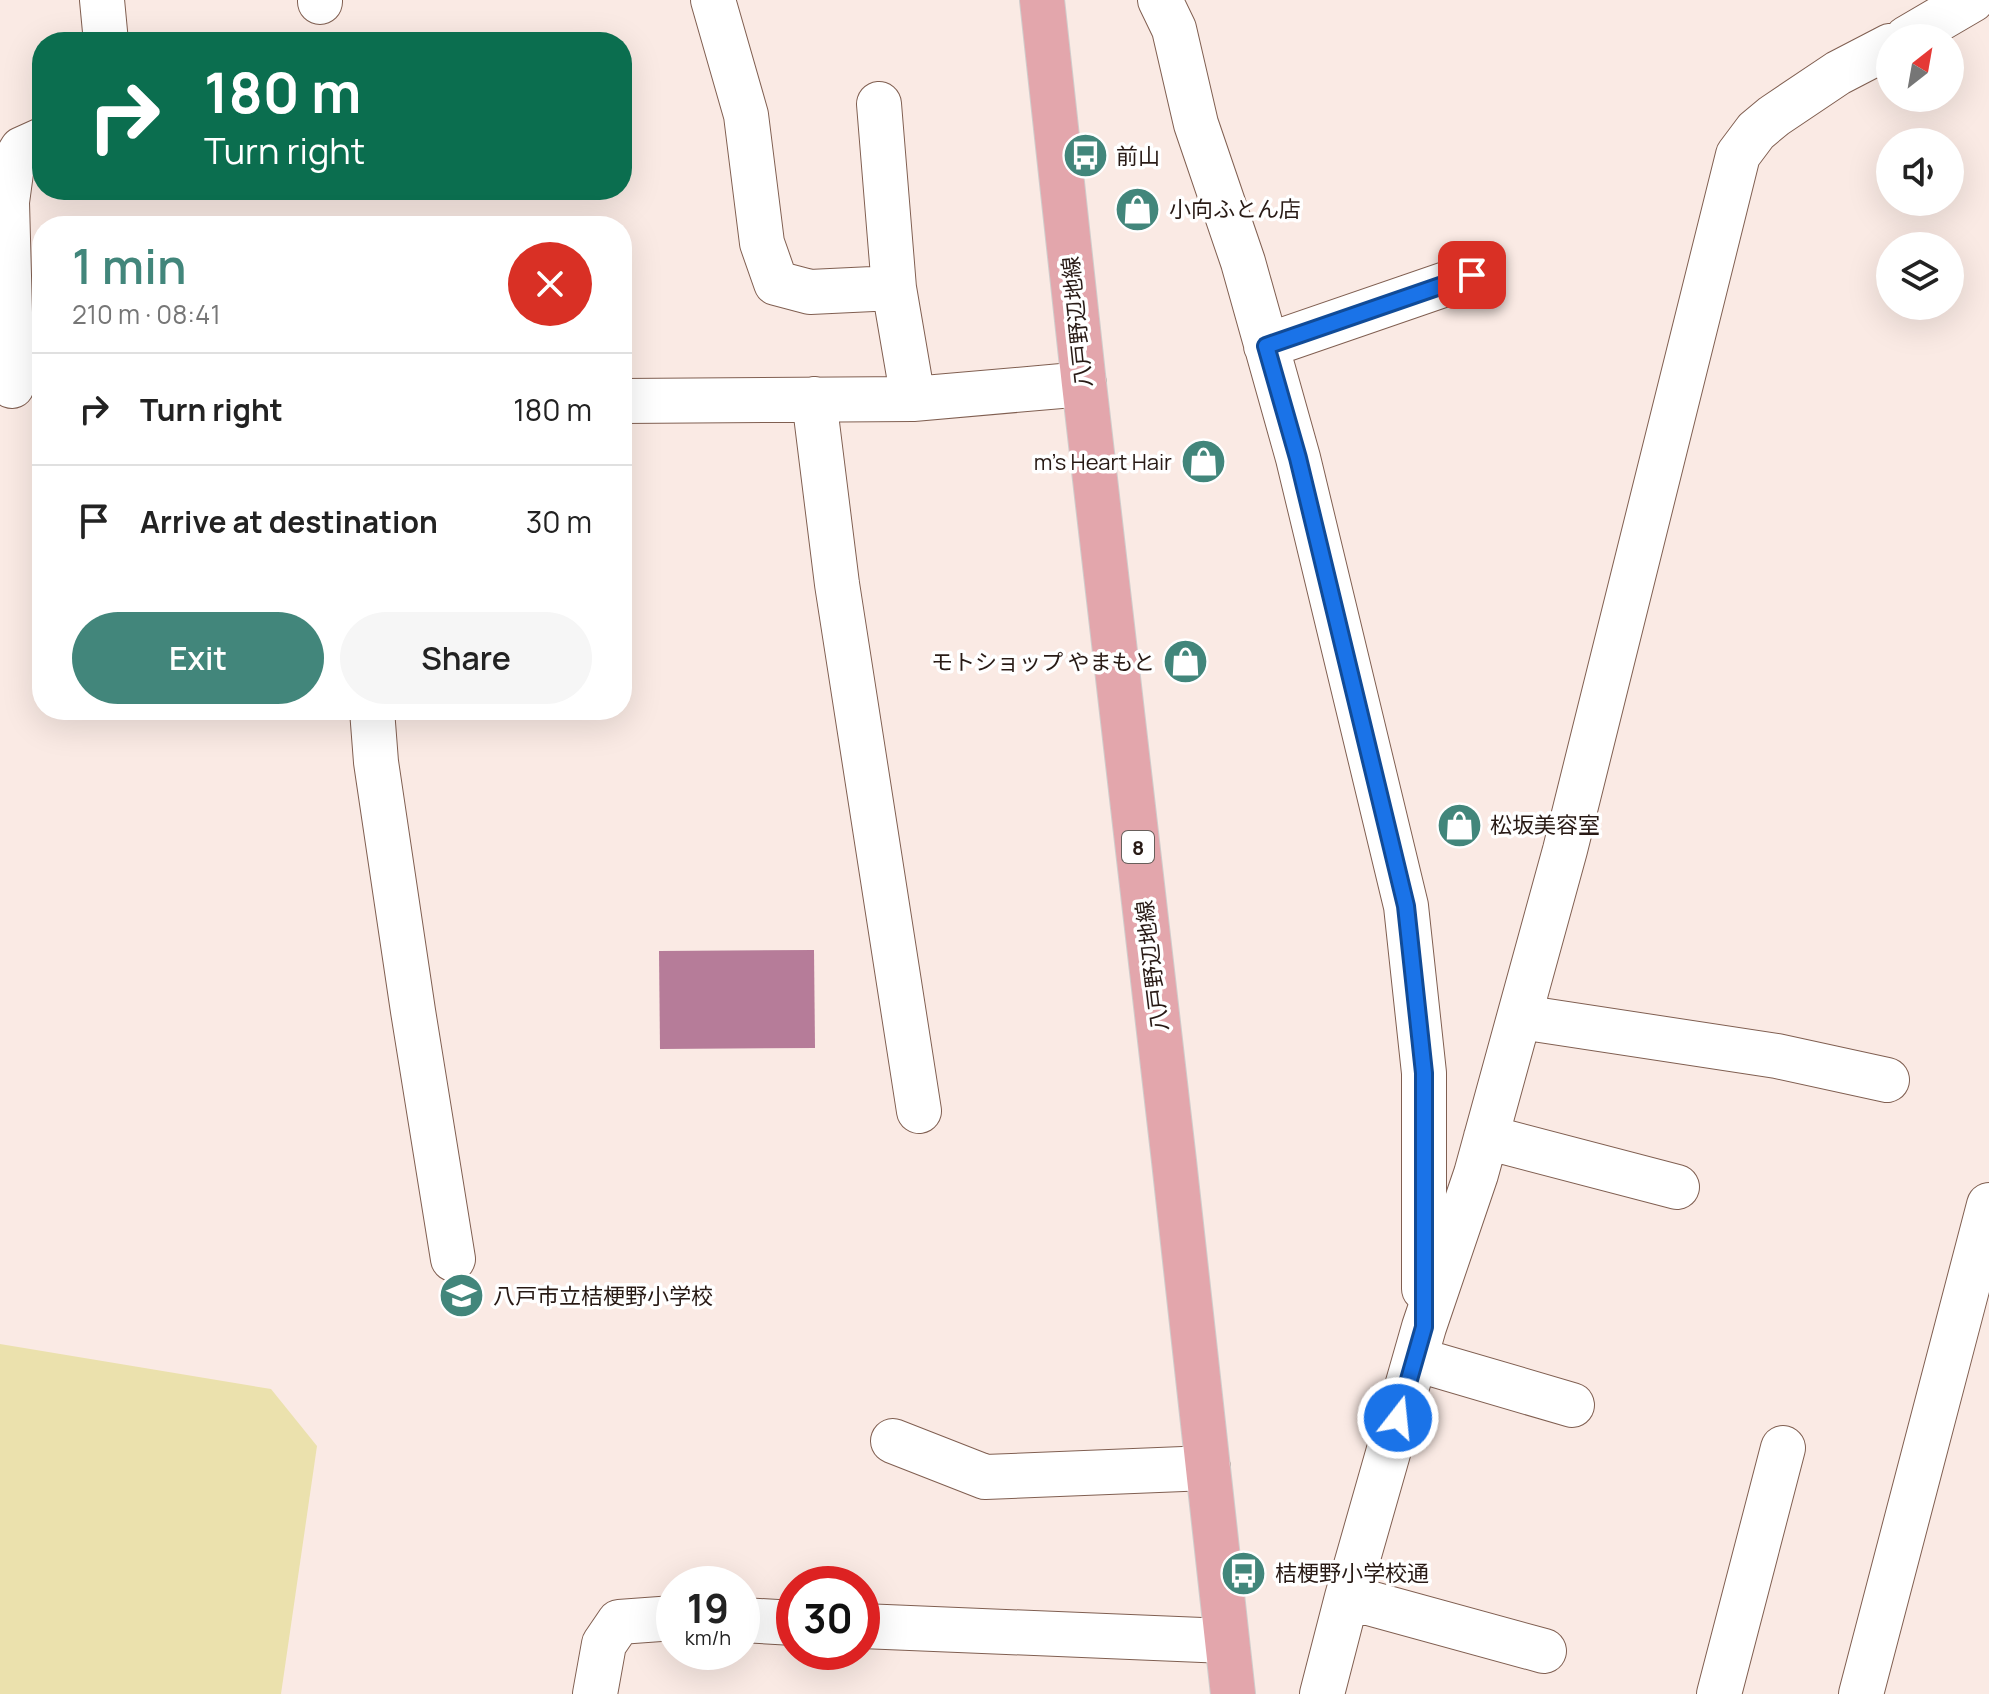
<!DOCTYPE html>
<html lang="en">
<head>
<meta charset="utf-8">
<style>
  :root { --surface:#fff; --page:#f6f6f6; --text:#222; --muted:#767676; --line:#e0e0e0; --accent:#42867b }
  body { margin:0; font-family:Manrope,"Noto Sans JP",sans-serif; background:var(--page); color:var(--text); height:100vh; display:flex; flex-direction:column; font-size:30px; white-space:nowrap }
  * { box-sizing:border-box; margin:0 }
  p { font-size:26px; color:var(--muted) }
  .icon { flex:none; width:44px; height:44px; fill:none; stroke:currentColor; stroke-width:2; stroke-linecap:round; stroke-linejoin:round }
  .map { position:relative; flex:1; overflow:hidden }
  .details { position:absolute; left:32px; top:216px; width:600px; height:504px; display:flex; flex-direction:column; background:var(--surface); border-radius:32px; box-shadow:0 8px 32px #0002 }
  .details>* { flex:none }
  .hud { position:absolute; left:32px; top:32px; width:600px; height:168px; border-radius:32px; box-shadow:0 8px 32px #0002; background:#0b6e4f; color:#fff; overflow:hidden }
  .needle { width:52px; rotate:31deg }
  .controls { position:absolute; left:1876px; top:24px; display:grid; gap:16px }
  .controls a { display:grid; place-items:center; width:88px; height:88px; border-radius:50%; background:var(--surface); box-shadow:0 8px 32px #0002; font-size:40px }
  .speed { position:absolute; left:656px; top:1566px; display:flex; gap:16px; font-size:40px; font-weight:700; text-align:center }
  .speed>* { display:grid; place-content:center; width:104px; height:104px; border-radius:50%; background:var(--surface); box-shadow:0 8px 32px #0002; line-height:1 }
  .speed small { font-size:20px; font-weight:400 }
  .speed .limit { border:12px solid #d22; background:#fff; color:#111 }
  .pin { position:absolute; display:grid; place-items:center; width:68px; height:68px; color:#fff; margin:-34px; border-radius:16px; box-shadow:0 4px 12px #0006 }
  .me { position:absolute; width:88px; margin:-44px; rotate:16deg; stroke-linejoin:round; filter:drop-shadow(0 0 6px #0008) }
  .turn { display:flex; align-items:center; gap:28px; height:168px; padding:0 40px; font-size:36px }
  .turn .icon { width:104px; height:104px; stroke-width:2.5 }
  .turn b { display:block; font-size:56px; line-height:68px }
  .round { display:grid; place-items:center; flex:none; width:84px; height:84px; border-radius:42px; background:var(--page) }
  .summary { display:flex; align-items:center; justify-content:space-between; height:136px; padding:0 40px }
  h1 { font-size:48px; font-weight:600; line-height:60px; color:var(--accent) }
  .action { display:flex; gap:16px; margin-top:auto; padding:16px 40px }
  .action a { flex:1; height:92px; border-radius:48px; background:var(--accent); color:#fff; font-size:32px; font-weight:600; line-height:92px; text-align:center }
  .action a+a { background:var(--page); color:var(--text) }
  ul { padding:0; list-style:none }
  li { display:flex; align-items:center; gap:24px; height:112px; padding:0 40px; border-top:2px solid var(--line) }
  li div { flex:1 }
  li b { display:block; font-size:30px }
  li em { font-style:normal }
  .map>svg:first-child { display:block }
</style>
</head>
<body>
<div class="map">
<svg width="1989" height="1694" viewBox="0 0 1989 1694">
  <rect width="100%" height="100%" fill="#faeae4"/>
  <!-- green -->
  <path fill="#ebe1ad" d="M0 1344 271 1389 317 1446 281 1694H0Z"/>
  <!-- water -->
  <path fill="#b67c99" d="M814 950 815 1048 660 1049 659 951Z"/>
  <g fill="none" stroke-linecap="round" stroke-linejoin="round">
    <defs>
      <path id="street" d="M102 0 106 42
        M320 0V2
        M713 0 746 115 762 243 776 283 810 292 894 288
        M1160 0 1174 29 1196 124 1243 262 1298 458 1406 906 1424 1073V1289
        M1907 38 1972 0
        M879 104 894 288 913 399
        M1266 346 1472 275
        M12 386 7 202 12 165 22 149 42 140
        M814 399 837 584 919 1111
        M622 401 913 399 1084 384
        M372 710 376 762 413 1011 453 1259
        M1520 1017 1777 1056 1887 1080
        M1486 1137 1677 1187
        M1415 1359 1572 1405
        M893 1441 985 1477 1208 1468
        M1347 1597 1544 1651
        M742 1620 794 1623
        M862 1626 1226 1641
        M595 1694 604 1644 619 1622 674 1618
        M1322 1694 1347 1597 1424 1327 1476 1174 1565 850 1738 155 1756 131 1774 116 1838 73 1890 46
        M1719 1694 1783 1448
        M1861 1694 1989 1205"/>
      <path id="primary" d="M1042 0 1084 384 1174 1161 1233 1694"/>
    </defs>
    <!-- street casing -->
    <use href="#street" stroke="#805f51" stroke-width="46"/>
    <!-- primary casing -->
    <use href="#primary" stroke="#d0cdcc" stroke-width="46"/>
    <!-- street -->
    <use href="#street" stroke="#fff" stroke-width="44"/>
    <!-- primary -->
    <use href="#primary" stroke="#e3a6ac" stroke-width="44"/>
  </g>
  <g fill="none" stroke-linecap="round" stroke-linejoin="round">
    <defs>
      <path id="route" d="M1398 1418 1424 1327V1073L1406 906 1298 458 1266 346 1472 275"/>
    </defs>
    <!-- route casing -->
    <use href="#route" stroke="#114b97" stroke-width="20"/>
    <!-- route -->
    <use href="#route" stroke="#1a73e8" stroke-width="14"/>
  </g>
  <!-- icons -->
  <defs>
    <symbol id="bus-disc" viewBox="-11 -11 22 22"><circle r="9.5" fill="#42867b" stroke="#fff"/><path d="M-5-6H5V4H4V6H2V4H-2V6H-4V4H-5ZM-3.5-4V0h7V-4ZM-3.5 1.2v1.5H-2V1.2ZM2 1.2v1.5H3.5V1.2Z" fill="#fff"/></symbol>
    <symbol id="shop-disc" viewBox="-11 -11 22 22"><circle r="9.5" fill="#42867b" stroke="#fff"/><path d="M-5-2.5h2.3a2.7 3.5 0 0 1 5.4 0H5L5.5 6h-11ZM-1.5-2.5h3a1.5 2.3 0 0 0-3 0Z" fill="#fff"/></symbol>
    <symbol id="school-disc" viewBox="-11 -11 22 22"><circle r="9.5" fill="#42867b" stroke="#fff"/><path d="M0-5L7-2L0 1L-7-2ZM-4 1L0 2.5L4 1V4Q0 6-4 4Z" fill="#fff"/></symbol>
  </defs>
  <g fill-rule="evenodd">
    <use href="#bus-disc" x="1060" y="130" width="51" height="51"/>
    <use href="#shop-disc" x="1112" y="184" width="51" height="51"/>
    <use href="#shop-disc" x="1178" y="436" width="51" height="51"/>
    <use href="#shop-disc" x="1160" y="636" width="51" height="51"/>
    <use href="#shop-disc" x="1434" y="800" width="51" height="51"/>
    <use href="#school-disc" x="436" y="1270" width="51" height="51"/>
    <use href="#bus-disc" x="1218" y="1548" width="51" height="51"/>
  </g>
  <g text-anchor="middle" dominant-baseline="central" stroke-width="7" stroke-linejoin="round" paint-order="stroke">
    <!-- shield labels -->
    <rect fill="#fff" stroke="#685f5b" stroke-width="2" x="1122" y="831" width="32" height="32" rx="6"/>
    <g font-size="20" font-weight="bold" fill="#281a15">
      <text x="1138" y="847">8</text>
    </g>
    <!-- poi labels -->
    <g font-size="22" fill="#281a15" stroke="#fff" text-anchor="start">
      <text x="1116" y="156">前山</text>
      <text x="1169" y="209">小向ふとん店</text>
      <text x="1172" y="462" text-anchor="end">m's Heart Hair</text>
      <text x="1155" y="662" text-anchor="end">モトショップ やまもと</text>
      <text x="1490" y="825">松坂美容室</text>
      <text x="493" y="1296">八戸市立桔梗野小学校</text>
      <text x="1275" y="1573">桔梗野小学校通</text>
    </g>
    <!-- street labels -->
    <g font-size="22" fill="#281a15" stroke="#fff">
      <text transform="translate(1077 322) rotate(-96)">八戸野辺地線</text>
      <text transform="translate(1152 966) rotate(-97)">八戸野辺地線</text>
    </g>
  </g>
</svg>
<div class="controls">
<a><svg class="needle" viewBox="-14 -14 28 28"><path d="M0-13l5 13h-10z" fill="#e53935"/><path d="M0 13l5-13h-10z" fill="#767676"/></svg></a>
<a><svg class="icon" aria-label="sound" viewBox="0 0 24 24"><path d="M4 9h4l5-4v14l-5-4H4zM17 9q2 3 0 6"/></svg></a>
<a><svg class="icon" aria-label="layers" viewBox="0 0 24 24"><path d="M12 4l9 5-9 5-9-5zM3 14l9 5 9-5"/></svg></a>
</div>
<div class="speed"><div>19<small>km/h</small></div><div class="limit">30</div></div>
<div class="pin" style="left:1472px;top:275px;background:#d93025"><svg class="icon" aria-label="arrive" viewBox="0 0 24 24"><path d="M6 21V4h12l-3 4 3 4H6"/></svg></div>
<svg class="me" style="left:1398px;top:1418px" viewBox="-20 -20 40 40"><circle r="17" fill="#1a73e8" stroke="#fff" stroke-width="3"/><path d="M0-11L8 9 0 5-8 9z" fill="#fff"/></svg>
<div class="hud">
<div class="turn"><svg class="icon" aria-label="right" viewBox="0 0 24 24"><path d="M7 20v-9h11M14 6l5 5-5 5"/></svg><div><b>180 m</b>Turn right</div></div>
</div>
<section class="details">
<div class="summary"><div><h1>1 min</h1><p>210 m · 08:41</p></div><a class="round" style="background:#d93025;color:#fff"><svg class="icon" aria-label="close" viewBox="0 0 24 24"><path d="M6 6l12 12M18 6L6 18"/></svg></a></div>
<ul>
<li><svg class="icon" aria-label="right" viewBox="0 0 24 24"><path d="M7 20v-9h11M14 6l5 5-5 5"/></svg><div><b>Turn right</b></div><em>180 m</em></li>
<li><svg class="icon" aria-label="arrive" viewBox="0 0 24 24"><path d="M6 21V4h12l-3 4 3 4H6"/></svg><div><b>Arrive at destination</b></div><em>30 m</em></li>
</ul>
<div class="action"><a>Exit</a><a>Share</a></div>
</section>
</div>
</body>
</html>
